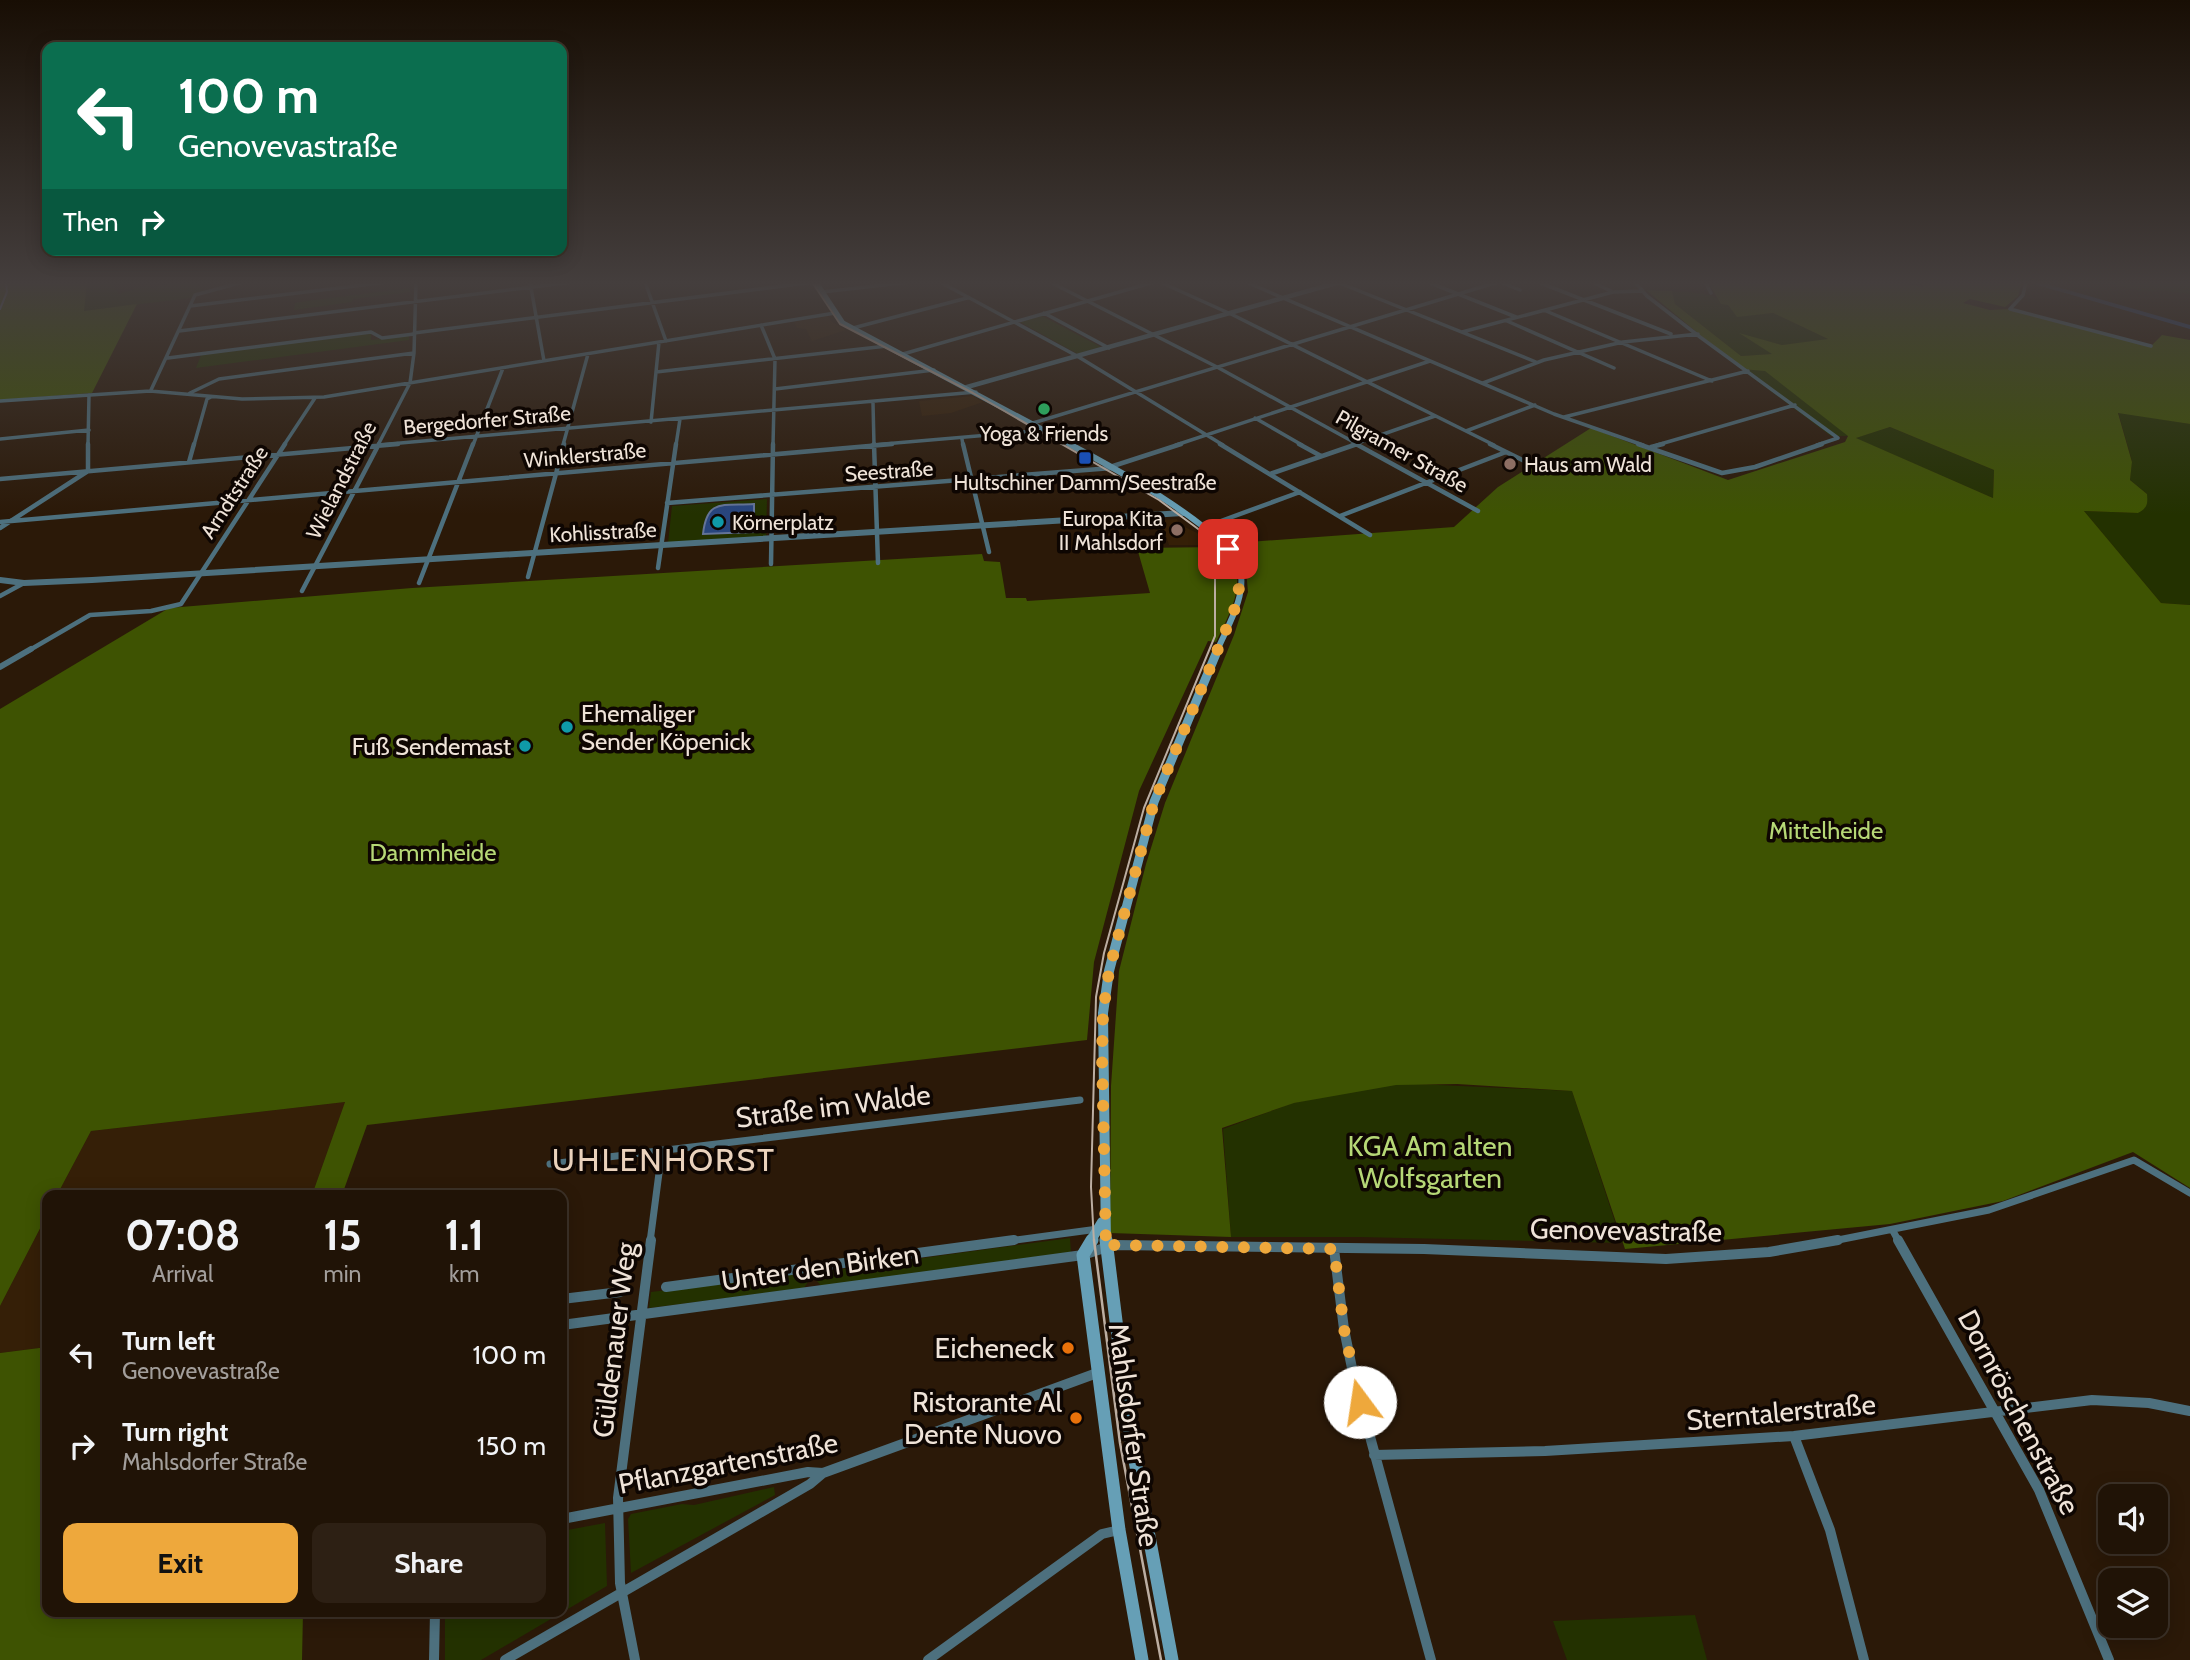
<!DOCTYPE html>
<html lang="en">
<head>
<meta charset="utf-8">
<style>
  :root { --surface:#201306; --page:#2d2014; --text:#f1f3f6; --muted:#a29e9b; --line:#3d3228; --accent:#eea83c }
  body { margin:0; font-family:Cabin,sans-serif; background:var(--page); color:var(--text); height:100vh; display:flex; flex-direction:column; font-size:26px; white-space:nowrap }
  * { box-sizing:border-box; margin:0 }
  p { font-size:23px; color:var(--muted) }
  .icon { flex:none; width:38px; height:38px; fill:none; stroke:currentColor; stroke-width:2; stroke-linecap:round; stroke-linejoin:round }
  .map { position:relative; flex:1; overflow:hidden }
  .details { position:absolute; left:42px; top:1190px; width:525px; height:427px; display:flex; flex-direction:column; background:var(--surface); border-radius:14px; box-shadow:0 4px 18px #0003,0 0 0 2px var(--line) }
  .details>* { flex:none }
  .banner { position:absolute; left:42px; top:42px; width:525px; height:214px; border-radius:14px; box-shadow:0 4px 18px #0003,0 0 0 2px var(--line); background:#0b6e4f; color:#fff; overflow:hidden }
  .tools { position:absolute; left:2098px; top:1484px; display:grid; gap:14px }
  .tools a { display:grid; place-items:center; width:70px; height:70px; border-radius:14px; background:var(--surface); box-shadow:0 4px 18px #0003,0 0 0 2px var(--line); font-size:35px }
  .pin { position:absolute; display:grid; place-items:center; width:60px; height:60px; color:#fff; margin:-30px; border-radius:14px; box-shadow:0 4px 10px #0006 }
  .me { position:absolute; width:77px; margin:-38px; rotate:346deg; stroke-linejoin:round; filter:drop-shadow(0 0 5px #0008) }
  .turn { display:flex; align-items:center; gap:24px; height:147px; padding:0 21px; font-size:32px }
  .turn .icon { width:91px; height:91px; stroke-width:2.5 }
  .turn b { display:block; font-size:49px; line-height:60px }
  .then { display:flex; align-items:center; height:66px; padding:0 21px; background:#0003; gap:14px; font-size:26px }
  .eta { display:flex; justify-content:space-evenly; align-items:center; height:119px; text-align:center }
  .eta b { font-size:42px; font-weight:800; line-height:49px }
  .action { display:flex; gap:14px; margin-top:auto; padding:14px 21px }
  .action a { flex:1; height:80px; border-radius:14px; background:var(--accent); color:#111; font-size:28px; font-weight:800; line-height:80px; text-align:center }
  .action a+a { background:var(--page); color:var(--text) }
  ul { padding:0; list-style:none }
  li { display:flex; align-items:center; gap:21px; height:91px; padding:0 21px }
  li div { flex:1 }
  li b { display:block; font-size:26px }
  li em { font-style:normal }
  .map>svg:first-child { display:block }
</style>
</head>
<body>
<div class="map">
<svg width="2190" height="1660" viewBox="0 0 2190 1660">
  <rect width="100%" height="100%" fill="#2b1908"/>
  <!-- built -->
  <path fill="#351f07" d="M828 316 832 322 846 330 812 341 806 329 797 328 794 322Z
    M973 396 983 402 951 413 922 416 919 401Z
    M1177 519 1179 524 1197 533 1209 545H1169L1161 520Z
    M345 1102 312 1195H57L91 1131Z
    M47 1215V1347L0 1353V1306Z"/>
  <!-- green -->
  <path fill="#233100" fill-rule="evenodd" d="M87 282H111L119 294 156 282 150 284V288L176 282H197L202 291 191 298 83 311Z
    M2104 282H2185L2190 283V294L2159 290 2144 292Z
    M410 288V292L353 299 352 302 294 310 295 303 299 302Z
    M1672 291C1701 294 1718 290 1737 316L1773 313 1830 340 1782 345 1742 335 1774 354 1741 356 1675 304Z
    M1042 316 1101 347 1078 354 1020 322Z
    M368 333 371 334V340L406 336H409V340L196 368 201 355Z
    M1741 369 1765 370 1849 436H1831Z
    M2118 412 2190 424V605L2161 603 2084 511 2138 513 2147 494 2130 480 2132 461Z
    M1890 427 1994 470 1993 498 1855 438Z
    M767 499 766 537 668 543 672 506ZM754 505 755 531 704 534 714 508Z
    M1395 1083 1572 1091 1622 1243 1359 1237H1231L1223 1129 1293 1103Z
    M1070 1238 1071 1252 821 1286 817 1281 820 1272Z
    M806 1273 810 1279 804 1288 649 1308 651 1292Z
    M774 1487 775 1495 631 1573 628 1519 631 1514 682 1504 694 1505Z
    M605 1523 607 1586 481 1660H445V1612H562V1531Z
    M1695 1615 1707 1660H1567L1553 1621Z"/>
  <!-- forest -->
  <path fill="#3e5302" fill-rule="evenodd" d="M0 282H87L84 311 137 304 92 393 0 400Z
    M1708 282H1892L1923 287 1921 282H2018L2022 283 2018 296 2005 307 1970 299 1963 303 1990 310 2008 309 2150 347 2162 335 2190 340V424L2118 413 2132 462 2130 480 2147 494C2148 505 2147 508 2138 513L2084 511 2161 603 2190 605V1188L2133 1152 2003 1201 1890 1224 1625 1249 1572 1091 1457 1084 1396 1085 1294 1103 1222 1128 1231 1237 1110 1233 1111 1086 1119 971 1146 864 1165 803 1234 635 1248 592 1246 570 1240 551 1234 543 1454 527 1498 487 1591 428 1728 480 1845 442 1848 436 1765 371 1741 369 1646 290 1672 291 1675 304 1741 356 1772 354 1739 333 1782 345 1828 339 1773 313 1737 317 1728 305 1721 304ZM1890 427 1994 470 1993 498 1856 438Z
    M1220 547C1253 575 1231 610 1216 642L1208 641 1139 791 1094 962 1087 1040 367 1125 342 1195H312L345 1102 91 1131 57 1195H47V1215L0 1306V709L169 608 412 588 982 554 984 561 1000 562 1006 598H1026L1027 601 1150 593 1137 548Z
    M47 1347V1612H303L302 1660H0V1353Z"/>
  <!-- water -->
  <path fill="#28457d" stroke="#647498" stroke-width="2" d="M754 504V532L703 534C707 498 723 506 754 504Z"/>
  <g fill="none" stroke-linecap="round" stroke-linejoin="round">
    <!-- stream -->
    <path stroke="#647498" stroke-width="2" d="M0 309 7 292 6 282"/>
    <!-- river -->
    <path fill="#28457d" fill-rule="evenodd" d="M2027 282H2040L2190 325V329Z"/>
    <!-- minor-far4 -->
    <path stroke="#4d707e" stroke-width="3.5" d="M530 282 544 361
      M645 282 666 341
      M940 282 1077 356 1223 445
      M1050 282 1217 367 1359 445
      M1160 282 1233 315 1494 445
      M1246 282 1554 414 1643 445
      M1337 282 1536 362
      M1428 282 1516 317
      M1500 282 1520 290
      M1538 282 1671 334
      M1592 282 1613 292
      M1635 282 1647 296 1700 337 1838 438 1817 445
      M1705 282 1711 293
      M2026 282 2023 295 2010 309 2151 346
      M822 292 910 282
      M190 306 388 282
      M1546 311 1712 381
      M1044 313 1109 348
      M1507 321 1614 368
      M761 325 775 359 773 445
      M853 328 967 298
      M179 331 573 282
      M1462 332 1613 292 1643 291
      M414 333 814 282
      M903 354 1154 282
      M168 358 371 332 382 338 414 334
      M656 372 887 346
      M1483 383 1544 360 1623 342 1698 334
      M775 389 934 370
      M151 390 195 295 243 282
      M190 393 219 379 414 353
      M0 401 150 391 242 399 324 397 835 313
      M873 403 874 445
      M1564 417 1748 371
      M1255 418 1302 445
      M651 422 659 342
      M1033 423 1498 282
      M1466 431 1535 405
      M0 439 89 430
      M962 439 963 445
      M88 445 89 395
      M194 445 207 399 211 397
      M284 445 315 398
      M378 445 976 392
      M378 445 410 383 414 353 416 282
      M473 445 503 368
      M563 445 588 354
      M676 445 680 419
      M872 445 1046 430
      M1176 445 1430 361
      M1352 445 1435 416
      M1657 445 1795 405"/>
    <!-- minor-far3 -->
    <path stroke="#4d707e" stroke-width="4.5" d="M874 444 878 563
      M963 444 989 552
      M1220 444 1370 535
      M1299 444 1321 456
      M1356 444 1478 511
      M1490 444 1539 468
      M1638 444 1722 473 1755 467 1822 444
      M1651 447 1663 444
      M189 462 194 444
      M1110 467 1181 444
      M1270 474 1357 444
      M0 479 398 444
      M667 503 1112 468
      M1340 516 1506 452
      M0 522 892 444
      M0 528 88 471V444
      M1202 528 1300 492
      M771 564 773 444
      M658 568 676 444
      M528 577 564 444
      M419 583 473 444
      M302 591 379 444
      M0 596 24 583
      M28 651 90 615 151 611 181 604 285 444"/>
    <!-- minor-far2 -->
    <path stroke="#4d707e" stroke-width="6" d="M0 667 31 649"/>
    <!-- minor-far1 -->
    <path stroke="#4d707e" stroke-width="7" d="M550 1164 1080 1100
      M1893 1231 1899 1242
      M650 1242 662 1150
      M1001 1242 1098 1229
      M1828 1242 1989 1210 2134 1160 2190 1193"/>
    <!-- minor -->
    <path stroke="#4d707e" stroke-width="10" d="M1898 1240 2039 1490 2109 1660
      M1334 1249 1344 1329 1354 1378 1431 1660
      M666 1287 1014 1240
      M562 1299 620 1292
      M562 1325 1083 1255 1113 1245 1424 1249 1666 1259 1769 1252 1838 1240
      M1794 1436 1830 1530 1864 1660
      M1374 1455 1545 1451 1794 1436 2092 1400 2149 1403 2190 1411
      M562 1519 808 1472 823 1473 1097 1373
      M434 1660 435 1612
      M505 1660 810 1484 823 1473
      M635 1660 620 1583 618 1498 651 1240
      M928 1660 1102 1534 1119 1530"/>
    <!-- tertiary-far1 -->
    <path stroke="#4d707e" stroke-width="4.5" d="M967 387 1340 282"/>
    <!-- tertiary -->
    <path stroke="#4d707e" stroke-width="6" d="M0 580 24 583 92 580 1183 513"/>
    <!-- secondary-far4 -->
    <path stroke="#669fb6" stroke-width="5" d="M816 282 843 323 1072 445"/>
    <!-- secondary-far3 -->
    <path stroke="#669fb6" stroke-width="6" d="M1069 444C1107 464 1228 529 1240 569 1247 596 1227 627 1217 651"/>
    <!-- secondary-far2 -->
    <path stroke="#669fb6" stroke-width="9" d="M1125 912 1154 802 1218 649"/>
    <!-- secondary-far1 -->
    <path stroke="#669fb6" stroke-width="10" d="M1090 1242 1102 1222
      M1106 1242 1103 1013 1109 971 1125 910"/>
    <!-- secondary -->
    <path stroke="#669fb6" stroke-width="13" d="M1092 1240 1083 1255 1119 1530 1142 1660
      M1106 1240 1130 1434 1172 1660"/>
    <!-- tram-far1 -->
    <path stroke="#bcaea2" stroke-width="2" d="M812 282 840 324 973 393 1159 500 1209 537 1215 546V636L1144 808 1104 953 1096 997 1091 1187 1094 1242"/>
    <!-- tram -->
    <path stroke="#bcaea2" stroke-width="2.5" d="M1094 1240 1120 1443 1161 1660"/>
  </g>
  <!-- sky -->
  <linearGradient id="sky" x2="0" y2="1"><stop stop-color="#180e04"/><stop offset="0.55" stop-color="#443e3d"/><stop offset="1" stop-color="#443e3d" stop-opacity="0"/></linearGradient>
  <rect width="2190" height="515" fill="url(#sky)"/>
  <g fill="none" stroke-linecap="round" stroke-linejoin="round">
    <!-- route -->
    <path stroke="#eea83c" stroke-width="12" stroke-dasharray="0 21.6" d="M1228 549 1240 570 1238 601 1154 802 1109 971 1103 1013 1102 1056 1106 1248 1113 1245 1334 1249 1344 1329 1360 1402"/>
  </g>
  <!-- markers -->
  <circle fill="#2e9e5b" stroke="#0e0602" stroke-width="2.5" cx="1044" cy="409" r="7"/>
  <rect fill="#1a4fb4" stroke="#0e0602" stroke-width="2.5" x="1078" y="451" width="14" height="14" rx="3.5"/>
  <g fill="#8d6e63" stroke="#0e0602" stroke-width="2.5">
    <circle cx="1510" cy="464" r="7"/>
    <circle cx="1177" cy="530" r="7"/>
  </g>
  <g fill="#0f9aa8" stroke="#0e0602" stroke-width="2.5">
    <circle cx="718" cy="522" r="7"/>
    <circle cx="567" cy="727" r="7"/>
    <circle cx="525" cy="746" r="7"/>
  </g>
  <g fill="#e8710a" stroke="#0e0602" stroke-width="2.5">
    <circle cx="1068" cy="1348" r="7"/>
    <circle cx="1076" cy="1418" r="7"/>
  </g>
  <g text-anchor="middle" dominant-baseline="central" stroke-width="7" stroke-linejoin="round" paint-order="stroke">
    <!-- far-street labels -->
    <g font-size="21" fill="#efe3d8" stroke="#0e0602">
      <text transform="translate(487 420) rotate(-5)">Bergedorfer Straße</text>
      <text transform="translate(1402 451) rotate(29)">Pilgramer Straße</text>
      <text transform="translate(585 455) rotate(-5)">Winklerstraße</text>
      <text transform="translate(889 471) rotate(-4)">Seestraße</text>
      <text transform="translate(341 480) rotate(-63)">Wielandstraße</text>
      <text transform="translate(234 492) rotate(-57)">Arndtstraße</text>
      <text transform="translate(603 532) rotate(-3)">Kohlisstraße</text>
    </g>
    <!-- far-poi labels -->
    <g font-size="21" fill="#efe3d8" stroke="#0e0602">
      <text x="1044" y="433">Yoga &amp; Friends</text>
      <text x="1524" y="464" text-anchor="start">Haus am Wald</text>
      <text x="1085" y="482">Hultschiner Damm/Seestraße</text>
      <text x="1163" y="518" text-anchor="end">Europa Kita<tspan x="1163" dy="24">II Mahlsdorf</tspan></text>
      <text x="732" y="522" text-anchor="start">Körnerplatz</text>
    </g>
    <!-- poi labels -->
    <g font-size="24" fill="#efe3d8" stroke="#0e0602" text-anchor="start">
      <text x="581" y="713">Ehemaliger<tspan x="581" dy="28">Sender Köpenick</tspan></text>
      <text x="511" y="746" text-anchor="end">Fuß Sendemast</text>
    </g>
    <!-- park labels -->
    <g font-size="24" fill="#b6d876" stroke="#0e0602">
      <text x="1826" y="830">Mittelheide</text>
      <text x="433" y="852">Dammheide</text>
    </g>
    <!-- near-street labels -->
    <g font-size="28" fill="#efe3d8" stroke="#0e0602">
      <text transform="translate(833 1106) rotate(-7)">Straße im Walde</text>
      <text transform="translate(1626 1230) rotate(1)">Genovevastraße</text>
      <text transform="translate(820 1267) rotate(-8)">Unter den Birken</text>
      <text transform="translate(614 1340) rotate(-83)">Güldenauer Weg</text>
      <text transform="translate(1781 1412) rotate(-5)">Sterntalerstraße</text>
      <text transform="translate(2019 1412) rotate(62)">Dornröschenstraße</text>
      <text transform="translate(1134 1435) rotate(82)">Mahlsdorfer Straße</text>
      <text transform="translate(728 1463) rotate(-11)">Pflanzgartenstraße</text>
    </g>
    <!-- near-park labels -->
    <g font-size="28" fill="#b6d876" stroke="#0e0602">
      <text x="1430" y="1146">KGA Am alten<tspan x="1430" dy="32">Wolfsgarten</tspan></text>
    </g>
    <!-- near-poi labels -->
    <g font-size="28" fill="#efe3d8" stroke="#0e0602" text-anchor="end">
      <text x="1054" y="1348">Eicheneck</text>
      <text x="1062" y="1402">Ristorante Al<tspan x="1062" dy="32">Dente Nuovo</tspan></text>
    </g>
    <!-- near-neighbourhood labels -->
    <g font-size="32" letter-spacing="2" fill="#ead2bc" stroke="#0e0602">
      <text x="664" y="1159">UHLENHORST</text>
    </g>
  </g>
</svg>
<div class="tools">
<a><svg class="icon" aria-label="sound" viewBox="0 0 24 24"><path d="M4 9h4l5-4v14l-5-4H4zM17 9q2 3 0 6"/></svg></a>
<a><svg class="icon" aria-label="layers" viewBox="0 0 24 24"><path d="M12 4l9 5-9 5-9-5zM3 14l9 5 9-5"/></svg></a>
</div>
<div class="pin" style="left:1228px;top:549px;background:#d93025"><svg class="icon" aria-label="arrive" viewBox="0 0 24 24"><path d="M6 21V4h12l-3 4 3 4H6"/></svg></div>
<svg class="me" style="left:1360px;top:1402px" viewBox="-20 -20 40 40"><circle r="19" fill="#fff"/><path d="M0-13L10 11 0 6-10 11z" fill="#eea83c"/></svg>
<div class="banner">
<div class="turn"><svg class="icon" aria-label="left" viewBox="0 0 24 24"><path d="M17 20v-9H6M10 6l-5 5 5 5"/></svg><div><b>100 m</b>Genovevastraße</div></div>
<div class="then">Then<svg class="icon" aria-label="right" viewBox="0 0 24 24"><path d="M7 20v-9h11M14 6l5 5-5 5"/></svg></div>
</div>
<section class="details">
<div class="eta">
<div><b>07:08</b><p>Arrival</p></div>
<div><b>15</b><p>min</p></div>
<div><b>1.1</b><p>km</p></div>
</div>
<ul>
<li><svg class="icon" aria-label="left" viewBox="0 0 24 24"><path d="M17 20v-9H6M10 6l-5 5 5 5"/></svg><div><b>Turn left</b><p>Genovevastraße</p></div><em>100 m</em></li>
<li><svg class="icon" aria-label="right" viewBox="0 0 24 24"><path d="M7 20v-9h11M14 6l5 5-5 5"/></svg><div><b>Turn right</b><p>Mahlsdorfer Straße</p></div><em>150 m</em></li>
</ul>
<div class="action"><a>Exit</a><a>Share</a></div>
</section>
</div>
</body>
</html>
